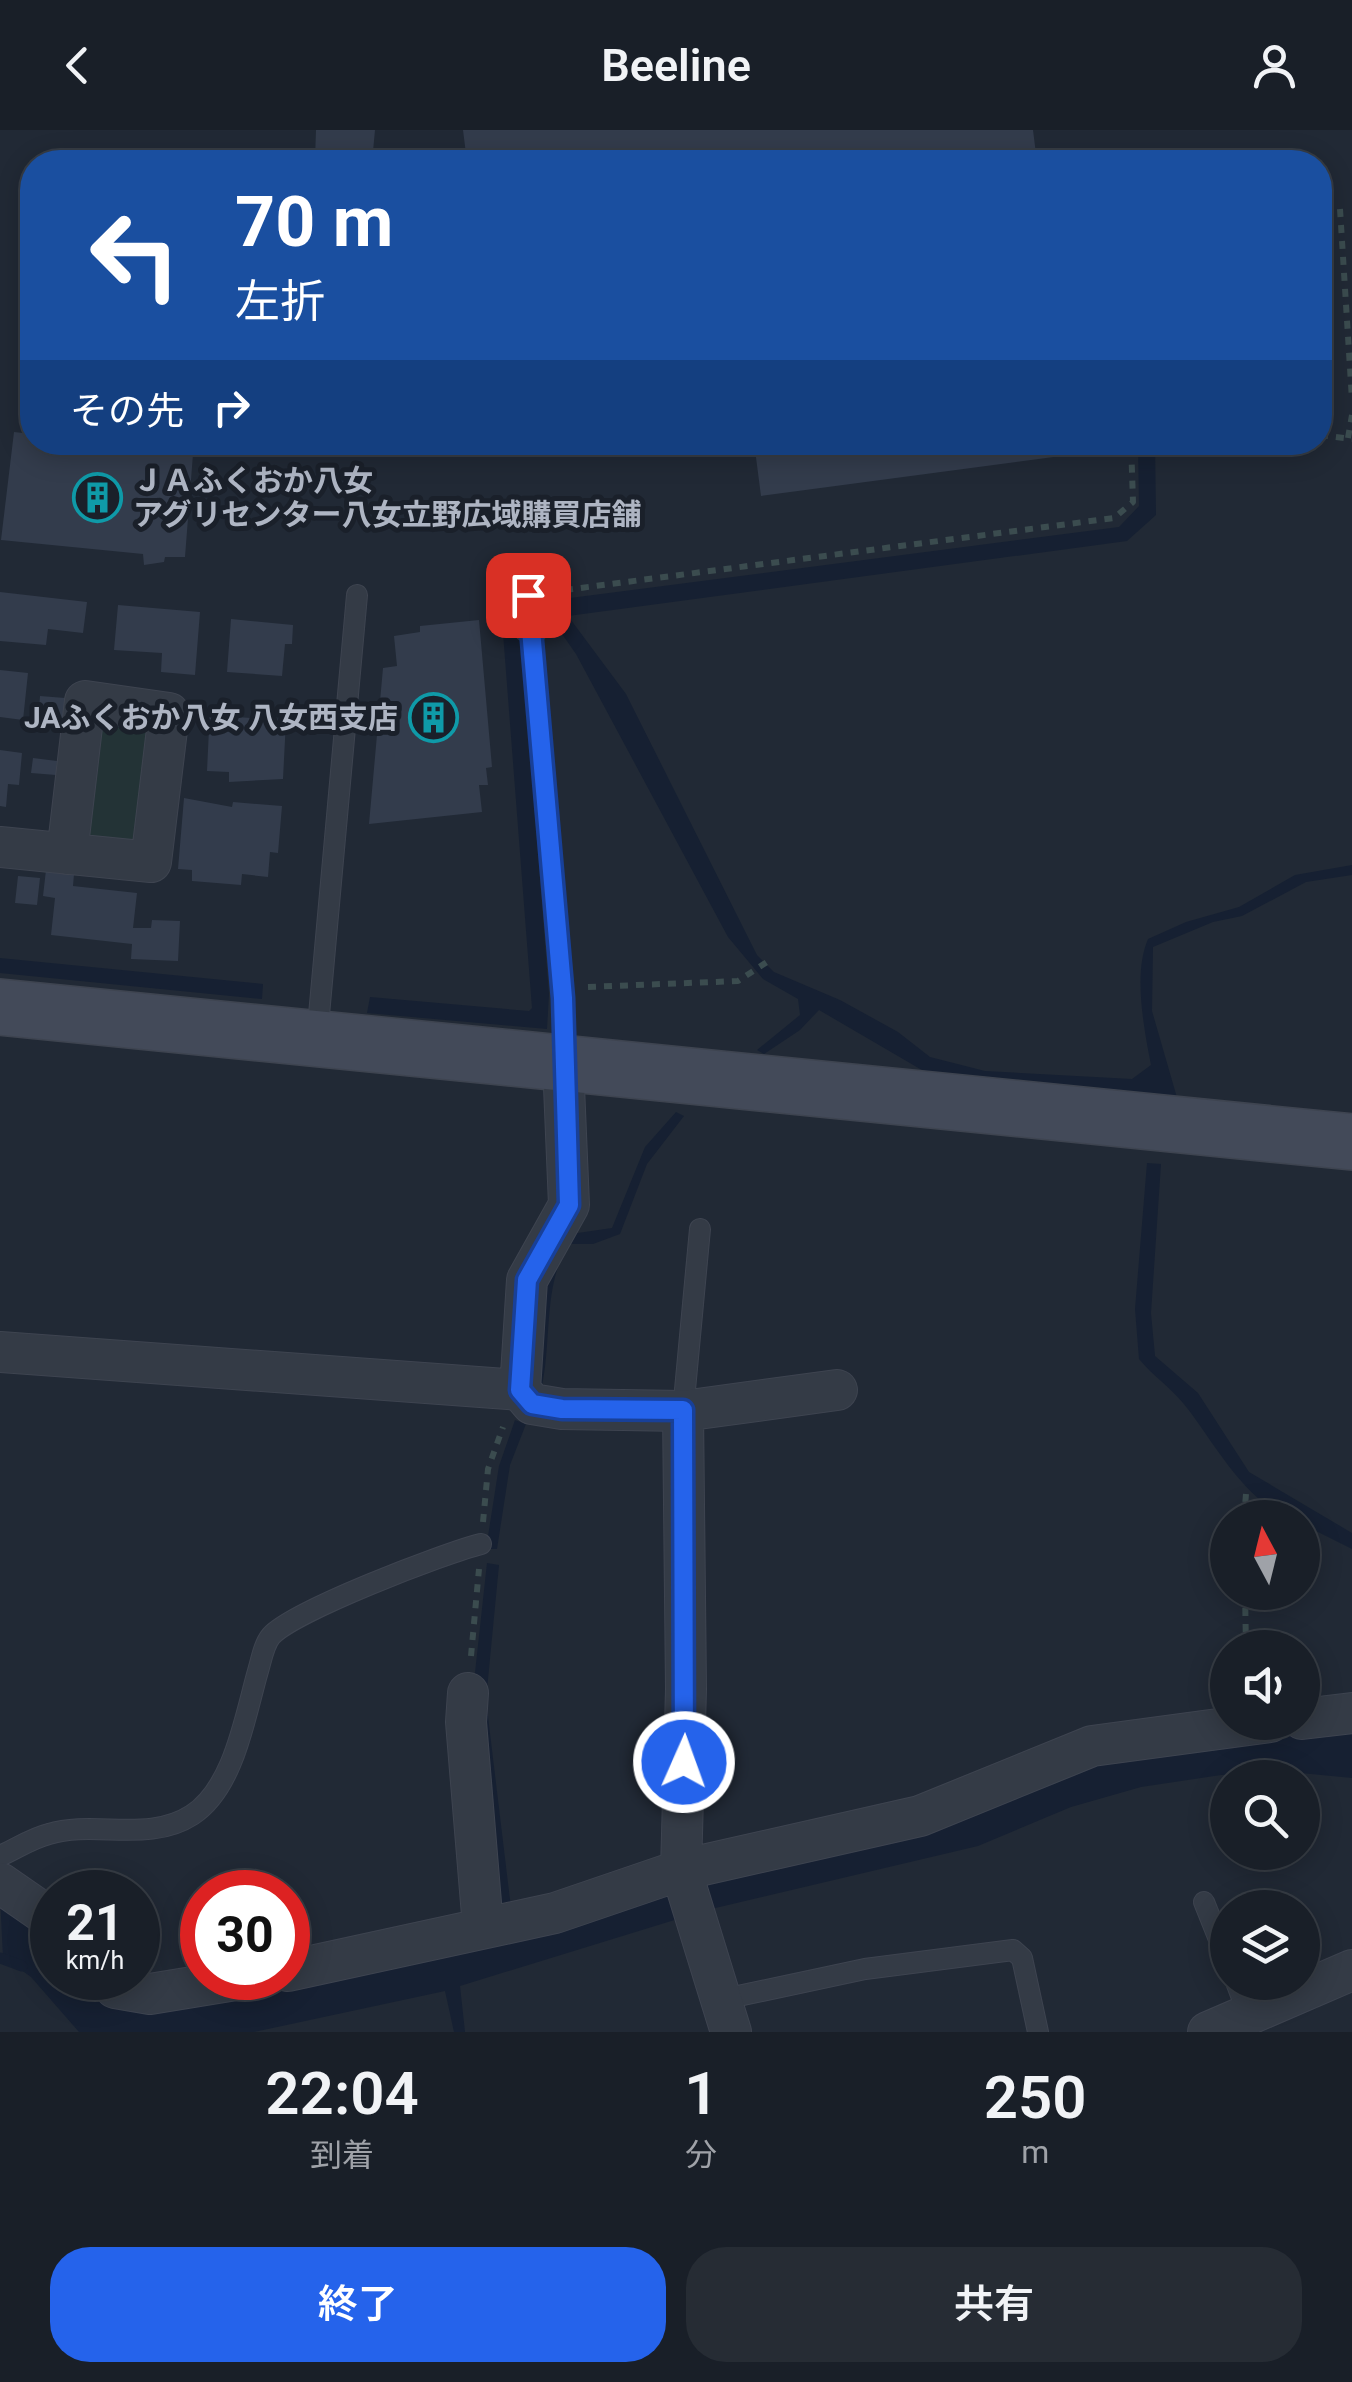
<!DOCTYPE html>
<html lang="ja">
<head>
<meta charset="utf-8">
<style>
  :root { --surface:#191f28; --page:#262c34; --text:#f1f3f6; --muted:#9fa2a8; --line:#373d45; --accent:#2563eb }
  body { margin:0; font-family:Roboto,"Noto Sans JP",sans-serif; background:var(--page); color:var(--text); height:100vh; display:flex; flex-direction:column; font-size:38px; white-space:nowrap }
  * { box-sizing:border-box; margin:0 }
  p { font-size:32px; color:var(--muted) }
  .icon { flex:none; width:55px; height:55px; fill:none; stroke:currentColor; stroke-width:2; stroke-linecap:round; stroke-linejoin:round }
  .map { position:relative; height:1902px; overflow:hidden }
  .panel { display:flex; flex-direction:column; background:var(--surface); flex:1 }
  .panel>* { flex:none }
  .guide { position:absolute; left:20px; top:20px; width:1312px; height:305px; border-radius:40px; box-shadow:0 5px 25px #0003,0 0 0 2px var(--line); background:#1a4fa0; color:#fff; overflow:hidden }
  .needle { width:65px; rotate:353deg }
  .buttons { position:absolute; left:1210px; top:1370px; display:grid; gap:20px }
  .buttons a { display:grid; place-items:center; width:110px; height:110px; border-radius:50%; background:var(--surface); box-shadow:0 5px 25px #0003,0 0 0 2px var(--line); font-size:50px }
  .speed { position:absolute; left:30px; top:1740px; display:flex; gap:20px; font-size:50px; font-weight:700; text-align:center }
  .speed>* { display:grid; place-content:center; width:130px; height:130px; border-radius:50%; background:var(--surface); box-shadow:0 5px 25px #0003,0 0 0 2px var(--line); line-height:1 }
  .speed small { font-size:25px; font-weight:400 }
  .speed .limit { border:15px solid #d22; background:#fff; color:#111 }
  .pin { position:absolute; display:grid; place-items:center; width:85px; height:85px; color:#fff; margin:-42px; border-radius:20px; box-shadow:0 5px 15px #0006 }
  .me { position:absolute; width:110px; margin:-55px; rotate:2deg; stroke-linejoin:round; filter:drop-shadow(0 0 8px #0008) }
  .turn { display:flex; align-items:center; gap:35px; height:210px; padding:0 50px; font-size:45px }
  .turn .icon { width:130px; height:130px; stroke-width:2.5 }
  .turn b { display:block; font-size:70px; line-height:85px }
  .then { display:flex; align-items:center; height:95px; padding:0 50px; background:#0003; gap:20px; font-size:38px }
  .eta { display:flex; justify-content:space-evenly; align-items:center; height:170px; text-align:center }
  .eta b { font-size:60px; font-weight:600; line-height:70px }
  .cta { display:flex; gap:20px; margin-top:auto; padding:20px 50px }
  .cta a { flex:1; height:115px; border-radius:40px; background:var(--accent); color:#fff; font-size:40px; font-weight:600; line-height:115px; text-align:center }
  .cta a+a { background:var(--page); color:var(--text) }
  header { display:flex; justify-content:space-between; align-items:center; height:130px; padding:0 50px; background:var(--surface); font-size:45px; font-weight:600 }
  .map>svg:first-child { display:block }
</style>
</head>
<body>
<header><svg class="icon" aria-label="back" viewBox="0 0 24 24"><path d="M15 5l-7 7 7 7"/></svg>Beeline<svg class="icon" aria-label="person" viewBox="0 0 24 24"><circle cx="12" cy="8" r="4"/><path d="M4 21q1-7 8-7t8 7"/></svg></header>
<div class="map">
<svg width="1352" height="1902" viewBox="0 0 1352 1902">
  <rect width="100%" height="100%" fill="#212935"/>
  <!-- green -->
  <path fill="#233336" d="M101 593 149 597 136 715 90 706 86 693Z"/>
  <!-- water -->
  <path fill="#162032" d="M1138 313H1155L1156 385 1127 411 568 486 626 564 757 825 774 842 840 870 898 902 930 927 985 941 1132 949 1151 935C1144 898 1133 844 1148 809L1186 792 1239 777 1295 745 1352 735V745L1306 752 1242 786 1213 792 1153 817 1152 881 1178 971 939 950 819 880 800 900 764 924 757 920 800 885 798 869 763 849 728 807 576 524 550 487 520 496 549 864 547 899 367 883 370 867 529 881 532 878 501 477 1119 397 1139 376Z
    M0 828 263 854 262 869 0 843Z
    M676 982 684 986 647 1034 620 1104 593 1114H568C543 1158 552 1207 542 1256H533L541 1157 564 1105 612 1098 645 1017Z
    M1147 1033 1161 1034 1151 1183 1155 1226 1198 1263 1249 1342 1352 1403V1419L1304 1395 1302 1388C1252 1388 1211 1306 1183 1273 1170 1257 1152 1245 1139 1229L1135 1179Z
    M515 1290 526 1294 510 1335 497 1419H486L499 1336Z
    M487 1433 499 1435 486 1570 514 1803 1095 1629 1352 1593V1648L1301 1643 1221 1645 1141 1657 1071 1677 978 1716 707 1780 460 1856 465 1902H454L445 1861 254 1902H79L31 1847 3 1827 0 1766 52 1801V1848H92L148 1876 498 1807 472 1570Z"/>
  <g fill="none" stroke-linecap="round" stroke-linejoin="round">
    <!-- stream -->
    <path stroke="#162032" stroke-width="11" d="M0 1828 22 1836"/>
  </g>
  <!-- building -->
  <path fill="#333c4c" d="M316 0H375L372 32 315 30Z
    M463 0H1033L1037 32H467Z
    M14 302 32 304V312H98L193 324 185 427H165L164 432 144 435 143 424 1 410Z
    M754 312H1105L1106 320 761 366Z
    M0 462 87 472 83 503 48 499 46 515 0 511Z
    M118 475 200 482 195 545 161 542 162 523 114 520Z
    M231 489 293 495 292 514H285L282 546 227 542Z
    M479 490 492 637 486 638 488 655H479L482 682 369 694 383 538 397 536 394 506 420 502V496Z
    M0 540 28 543 23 590 0 587Z
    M40 566 65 568 63 594 38 592Z
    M210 578 235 579V587L286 590 283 649 229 652V642L207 641Z
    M0 620 22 623 19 655 8 654 6 677 0 676Z
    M33 628 57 631 56 645 31 643Z
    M184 668 232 677 233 672 282 676 278 723 270 722 268 747 242 744 241 755 192 751V740L178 739Z
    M46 740 74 744 73 756 137 763 133 798H151L152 790 180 791 178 831 131 829 132 814 51 805 55 768 43 766Z
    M18 746 40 748 37 775 15 773Z"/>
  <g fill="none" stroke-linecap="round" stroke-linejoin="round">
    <defs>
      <path id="lane" d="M531 493 563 868V929
        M317 907 357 465
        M683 1281 700 1099
        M0 1726C16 1719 32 1708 49 1704 94 1690 149 1713 192 1685 234 1658 245 1586 258 1541 261 1531 264 1514 271 1506 293 1481 445 1423 481 1414
        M1204 1772 1228 1832
        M1236 1852 1248 1884
        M724 1869 865 1839 1013 1820 1022 1828 1038 1902"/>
      <path id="street" d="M528 465 531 493
        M0 717 151 732 169 583 85 571 67 724
        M0 1222 520 1260 532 1274 562 1279 683 1281 686 1559 681 1740 731 1902
        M520 1260 527 1150 569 1075 563 933
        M683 1281 837 1260
        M468 1563 466 1592 483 1797
        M1302 1589 1352 1583
        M0 1753 52 1789
        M288 1841 555 1783 681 1740 920 1686 1092 1616 1270 1592
        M107 1848 115 1858 150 1864 248 1848
        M1208 1902 1352 1840"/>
      <path id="secondary" d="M0 877 1352 1012"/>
    </defs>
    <!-- lane casing -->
    <use href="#lane" stroke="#3e4450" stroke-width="22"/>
    <!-- street casing -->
    <use href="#street" stroke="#3e4450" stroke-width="42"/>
    <!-- secondary casing -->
    <use href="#secondary" stroke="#3e4450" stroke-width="58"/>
    <!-- path -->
    <path stroke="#3b4c4f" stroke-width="6" stroke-dasharray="8 8" stroke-linecap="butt" d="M1340 79 1352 270
      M1320 305 1352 309
      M1348 308 1352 285
      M565 460 1114 388 1133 372 1131 312
      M588 857 738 851 770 830
      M1244 1388 1246 1364
      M483 1392 488 1339 503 1297
      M1245 1462 1246 1518
      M471 1526 479 1439"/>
    <!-- lane -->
    <use href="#lane" stroke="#343b46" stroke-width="20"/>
    <!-- street -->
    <use href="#street" stroke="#343b46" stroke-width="40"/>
    <!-- secondary -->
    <use href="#secondary" stroke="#434a59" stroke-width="55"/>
  </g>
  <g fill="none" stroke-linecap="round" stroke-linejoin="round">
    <defs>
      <path id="route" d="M528 465 563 868 569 1075 527 1150 520 1260 532 1274 562 1279 683 1280 684 1632"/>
    </defs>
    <!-- route casing -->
    <use href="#route" stroke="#184099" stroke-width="25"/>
    <!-- route -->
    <use href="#route" stroke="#2563eb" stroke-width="18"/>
  </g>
  <!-- icons -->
  <defs>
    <symbol id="building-ring" viewBox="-11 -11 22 22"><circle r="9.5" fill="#1a202a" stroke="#0f9aa8" stroke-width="1.5"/><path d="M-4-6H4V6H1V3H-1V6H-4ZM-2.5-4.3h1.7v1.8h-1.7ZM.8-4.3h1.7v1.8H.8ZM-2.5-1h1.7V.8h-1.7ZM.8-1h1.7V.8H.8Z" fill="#0f9aa8"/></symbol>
  </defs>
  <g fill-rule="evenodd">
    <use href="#building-ring" x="70" y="340" width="55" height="55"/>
    <use href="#building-ring" x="406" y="560" width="55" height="55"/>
  </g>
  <g text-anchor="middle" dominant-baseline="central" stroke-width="10" stroke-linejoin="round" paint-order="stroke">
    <!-- poi labels -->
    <g font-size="30" font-weight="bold" fill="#aeb5c3" stroke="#1a202a" text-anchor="start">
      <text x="133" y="350">ＪＡふくおか八女<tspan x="133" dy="34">アグリセンター八女立野広域購買店舗</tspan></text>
      <text x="398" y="587" text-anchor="end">JAふくおか八女 八女西支店</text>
    </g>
  </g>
</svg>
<div class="buttons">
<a><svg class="needle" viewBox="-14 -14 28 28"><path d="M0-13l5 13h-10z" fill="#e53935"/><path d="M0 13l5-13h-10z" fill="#9fa2a8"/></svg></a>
<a><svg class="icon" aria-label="sound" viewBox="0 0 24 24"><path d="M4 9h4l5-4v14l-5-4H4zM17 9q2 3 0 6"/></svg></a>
<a><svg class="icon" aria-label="search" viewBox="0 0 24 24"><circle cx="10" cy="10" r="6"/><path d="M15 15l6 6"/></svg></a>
<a><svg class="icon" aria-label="layers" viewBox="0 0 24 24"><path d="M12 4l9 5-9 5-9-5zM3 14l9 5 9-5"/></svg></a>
</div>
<div class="speed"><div>21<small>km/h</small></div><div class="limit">30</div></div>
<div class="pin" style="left:528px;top:465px;background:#d93025"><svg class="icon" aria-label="arrive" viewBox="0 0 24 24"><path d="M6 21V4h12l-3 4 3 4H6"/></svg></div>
<svg class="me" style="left:684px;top:1632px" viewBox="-20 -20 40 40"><circle r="17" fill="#2563eb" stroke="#fff" stroke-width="3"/><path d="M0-11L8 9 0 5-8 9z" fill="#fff"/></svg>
<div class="guide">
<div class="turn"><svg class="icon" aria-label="left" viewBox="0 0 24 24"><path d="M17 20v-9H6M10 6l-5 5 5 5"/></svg><div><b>70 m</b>左折</div></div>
<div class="then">その先<svg class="icon" aria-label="right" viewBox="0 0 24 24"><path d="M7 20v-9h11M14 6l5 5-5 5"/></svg></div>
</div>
</div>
<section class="panel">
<div class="eta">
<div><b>22:04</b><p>到着</p></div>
<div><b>1</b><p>分</p></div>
<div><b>250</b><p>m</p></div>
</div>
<div class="cta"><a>終了</a><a>共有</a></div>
</section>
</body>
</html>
